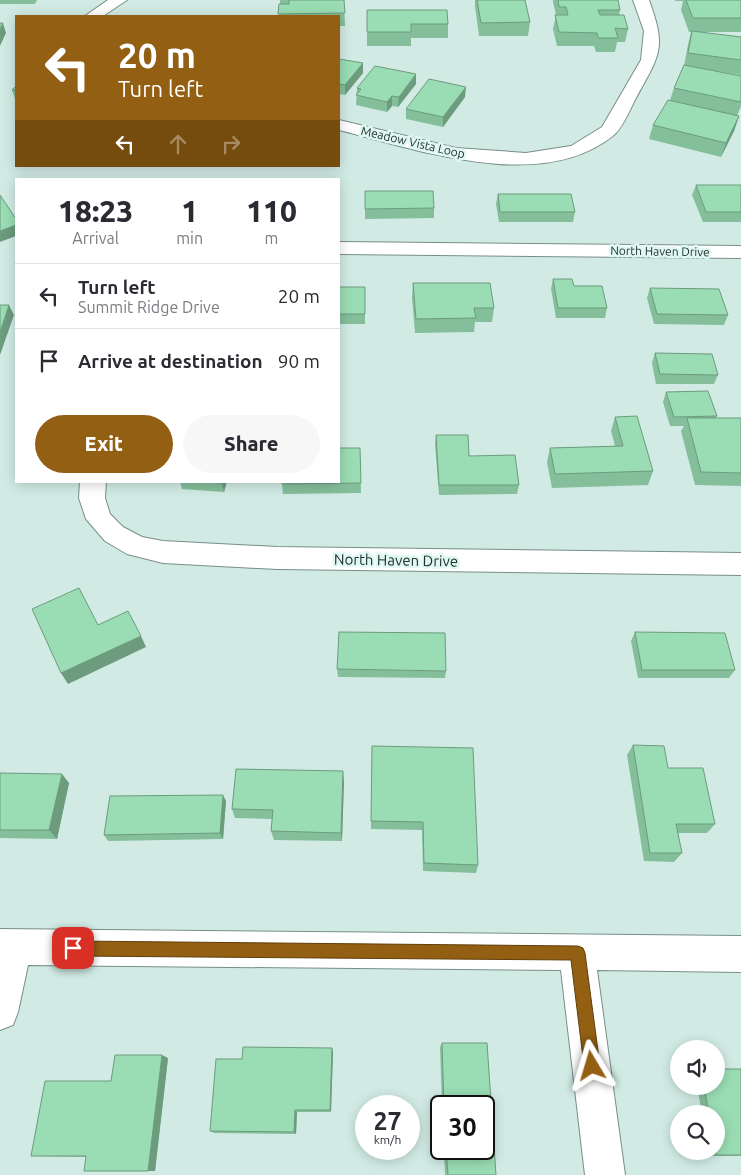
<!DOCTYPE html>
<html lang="en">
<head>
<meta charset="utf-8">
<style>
  :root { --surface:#fff; --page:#f7f7f7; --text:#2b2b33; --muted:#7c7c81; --line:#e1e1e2; --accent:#935f12 }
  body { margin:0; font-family:Ubuntu,sans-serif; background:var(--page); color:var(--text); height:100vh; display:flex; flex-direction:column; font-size:19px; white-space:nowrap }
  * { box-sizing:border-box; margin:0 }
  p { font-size:16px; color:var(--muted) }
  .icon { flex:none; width:28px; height:28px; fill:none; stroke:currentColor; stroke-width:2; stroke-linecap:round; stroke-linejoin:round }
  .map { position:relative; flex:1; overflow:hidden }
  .details { position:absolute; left:15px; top:178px; width:325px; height:305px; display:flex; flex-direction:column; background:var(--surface); border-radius:0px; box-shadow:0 2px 12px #0003 }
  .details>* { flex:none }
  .top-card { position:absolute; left:15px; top:15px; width:325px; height:152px; border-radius:0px; box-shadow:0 2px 12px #0003; background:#935f12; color:#fff; overflow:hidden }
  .controls { position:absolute; left:670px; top:1040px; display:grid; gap:10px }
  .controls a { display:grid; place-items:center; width:55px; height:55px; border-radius:50%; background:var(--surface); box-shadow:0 2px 12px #0003; font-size:25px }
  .speed { position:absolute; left:355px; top:1095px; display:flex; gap:10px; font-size:25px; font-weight:700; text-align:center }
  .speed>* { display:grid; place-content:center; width:65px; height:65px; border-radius:50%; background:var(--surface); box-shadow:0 2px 12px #0003; line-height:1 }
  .speed small { font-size:12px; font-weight:400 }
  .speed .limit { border:2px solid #111; border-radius:8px; background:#fff; color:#111 }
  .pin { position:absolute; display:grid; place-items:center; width:42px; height:42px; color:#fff; margin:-21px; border-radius:10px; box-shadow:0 2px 8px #0006 }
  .me { position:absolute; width:55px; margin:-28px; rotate:353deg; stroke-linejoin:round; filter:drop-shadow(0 0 4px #0008) }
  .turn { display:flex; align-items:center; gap:18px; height:105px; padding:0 20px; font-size:22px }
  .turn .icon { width:65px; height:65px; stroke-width:2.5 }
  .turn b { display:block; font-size:35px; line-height:42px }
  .lanes { display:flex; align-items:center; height:48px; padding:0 20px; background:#0003; justify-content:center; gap:25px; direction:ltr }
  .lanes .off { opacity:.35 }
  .eta { display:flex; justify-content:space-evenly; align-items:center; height:85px; text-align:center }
  .eta b { font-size:30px; font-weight:800; line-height:35px }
  .cta { display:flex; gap:10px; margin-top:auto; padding:10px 20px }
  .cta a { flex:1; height:58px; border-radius:30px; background:var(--accent); color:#fff; font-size:20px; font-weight:800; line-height:58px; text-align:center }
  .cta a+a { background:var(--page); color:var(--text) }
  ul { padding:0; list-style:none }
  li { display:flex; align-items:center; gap:15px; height:65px; padding:0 20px; border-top:1px solid var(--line) }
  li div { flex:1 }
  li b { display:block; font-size:19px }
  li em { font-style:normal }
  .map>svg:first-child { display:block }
</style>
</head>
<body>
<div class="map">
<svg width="741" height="1175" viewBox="0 0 741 1175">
  <rect width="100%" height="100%" fill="#d1ebe4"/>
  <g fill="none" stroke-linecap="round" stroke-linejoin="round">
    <defs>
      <path id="street" d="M108 0H127L103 16H85Z
        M633 0H649C666 47 661 53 637 96 631 107 624 126 614 135 542 194 419 150 339 130V120L456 148 526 153 571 146 602 127 641 60 644 31Z
        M339 242 741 246V258L339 254Z
        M80 481H106L105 498 110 514 123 527 142 537 163 541 277 547 741 553V575L277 569 163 563 127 554 105 541 86 519 79 498Z
        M0 929 741 936V972L597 970 625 1175H585L561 970 28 965 18 1012 13 1025 0 1030Z"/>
    </defs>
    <!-- street casing -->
    <use href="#street" stroke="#778e89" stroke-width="2"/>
    <!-- street -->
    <use href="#street" fill="#fff" fill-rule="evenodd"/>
  </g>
  <!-- wall -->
  <path fill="#84be9b" d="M0 0H37L35 4H0Z
    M280 0H344L345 26H339V16H279V4H280Z
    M475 0H525L530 22 528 36H479L475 6Z
    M553 0H618L620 10 619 15 628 29 625 42H617L615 52H596L594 46H557L553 29 556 15 553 2Z
    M675 0H741V32H700L741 37V75L715 71 741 76V106L737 116H739L734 131 721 157 649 139 653 125 670 100 674 88 684 66 688 45 691 32H689L681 10 683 1H675Z
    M367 10 448 24V38H411V46H367Z
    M339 59 363 73 345 95 339 94Z
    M416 74V84L398 107 392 106 387 112 356 105 357 88Z
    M16 86V102L12 90Z
    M465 97 443 127 406 119V109Z
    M696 185H741V222H703L692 195Z
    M365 191 434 208V218L365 219Z
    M498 194 575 212 573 222H499L496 204Z
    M553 279 607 308 605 318H556L551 289Z
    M413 283 494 308 492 322H475L474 332 415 333 412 298Z
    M339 287H365V324H339Z
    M650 288 728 315 724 325 654 324 647 298Z
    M655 353 718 375 714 384H656L652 363Z
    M666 392 717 416 716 418H741V486L695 485 681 431 684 426H670L663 402Z
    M615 417 653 471 648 485 552 488 547 462 550 448 615 446 611 431Z
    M436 435 519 485 517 494 439 495 435 444Z
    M360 448 361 493 283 494 282 484Z
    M180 481H227L224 492 182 489Z
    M635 632 735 670 729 678H638L631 641Z
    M337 669 446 671 445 678 338 677Z
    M633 745 668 768 715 824 707 833H678L682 853 674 862 644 861 627 755Z
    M372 746 478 865 476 873 423 871 422 830 371 829Z
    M0 773 69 783 57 839 0 838Z
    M344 781 342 841 274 840 271 831 272 819 235 818 232 809Z
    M226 801 223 839 108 841 104 835Z
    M442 1043H487L496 1175H445L444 1149H484V1106H442L440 1047Z
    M332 1048 333 1052 331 1112H297L296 1134 214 1133 210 1131 242 1059Z
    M168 1058 155 1171H92L86 1157 31 1156 111 1081Z
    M741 1069V1156H709L708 1151H716V1114H702L697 1086H716Z"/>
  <!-- shaded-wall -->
  <path fill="#6c9b7e" d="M3 23 6 33 0 46V30Z
    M363 63V73L345 95V85Z
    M416 74V84L398 107 399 97Z
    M466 87 465 97 443 127V117Z
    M392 96V106L387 112V102Z
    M739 116 734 131 721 157 726 143Z
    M16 225V236L0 242V231Z
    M9 305 14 315 0 355V332Z
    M223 481H227L224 492 222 483Z
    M141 636 146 647 68 684 61 673Z
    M343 771 344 781 342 841 341 833Z
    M62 774 69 783 57 839 49 830Z
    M223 795 226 801 223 839 220 833Z
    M332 1048 333 1052 331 1112 330 1110Z
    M162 1055 168 1058 155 1171H148Z
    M295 1110 297 1112 296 1134 294 1132Z"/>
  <!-- building -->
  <path fill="#9addb4" stroke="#6c9b7e" d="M289 0H344L345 13 278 14 279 4H289Z
    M477 0H525L530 22 481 23Z
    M558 0H618L620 10H598L600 15H624L628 29 615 28 618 38H598L597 33 559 32 555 15H568L566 7H559Z
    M686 0H741V18H693Z
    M367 10H447L448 24H411V32H367Z
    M0 23H3L0 30Z
    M692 31 741 37V60L688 53Z
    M339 59 363 63 345 85 339 84Z
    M684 65 741 76V102L674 88Z
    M375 66 416 74 399 97 392 96 387 102 356 95 361 89 357 88Z
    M429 79 466 87 443 117 406 109Z
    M16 86V90H12Z
    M668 100 739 116 726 143 653 125Z
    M696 185H741V212H706Z
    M365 191H433L434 208 365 209Z
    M498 194H571L575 212H500Z
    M0 195 16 219V225L0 231Z
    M553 279H572L574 286H602L607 308H558Z
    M413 283H490L494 308H474L476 318 416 319Z
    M339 287H365V314H339Z
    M650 288 719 289 728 315 657 314Z
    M0 305H9L0 332Z
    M655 353 712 354 718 375 660 374Z
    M708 391 717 416 674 417 666 392Z
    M637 416 653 471 555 474 550 448 623 446 615 417Z
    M687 418H741V473L701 472Z
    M436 435H468L469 456 515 455 519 485H439Z
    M339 448H360L361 483 282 484V481H339Z
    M200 481H223L222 483Z
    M79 588 98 625 128 611 141 636 61 673 32 609Z
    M339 632 445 633 446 671 337 669Z
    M635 632 725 633 735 670H642Z
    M633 745 664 746 668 768H703L715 824H676L682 853H650Z
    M372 746 473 748 478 865 424 863 423 822 371 821Z
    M236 769 343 771 341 833 271 831 273 810 232 809Z
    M0 773 62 774 49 830H0Z
    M223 795 220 833 104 835 110 796Z
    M442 1043H487L496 1175H448L446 1149H484V1106H444Z
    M243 1047 332 1048 330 1110H295L294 1132 210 1131 216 1059H242Z
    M115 1055H162L148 1171H84L86 1156H31L45 1081H111Z
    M716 1069H741V1155H716V1114H709L704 1086H716Z"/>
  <!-- route -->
  <path fill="#935f12" stroke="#603e0c" d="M73 941 578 946 583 948 585 953 600 1066 597 1071 592 1073 587 1071 584 1066 571 960 73 956 67 954 65 948 67 943Z"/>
  <g text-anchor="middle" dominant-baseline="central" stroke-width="5" stroke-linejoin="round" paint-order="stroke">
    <!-- far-street labels -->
    <g font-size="12" fill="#26302e" stroke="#def8f2">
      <text transform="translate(413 142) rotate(13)">Meadow Vista Loop</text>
      <text transform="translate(660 251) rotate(1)">North Haven Drive</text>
    </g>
    <!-- street labels -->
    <g font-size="15" fill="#26302e" stroke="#def8f2">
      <text transform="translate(396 560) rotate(1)">North Haven Drive</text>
    </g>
  </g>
</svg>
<div class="controls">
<a><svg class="icon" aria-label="sound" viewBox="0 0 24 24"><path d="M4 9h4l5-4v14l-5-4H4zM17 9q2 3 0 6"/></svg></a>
<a><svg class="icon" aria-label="search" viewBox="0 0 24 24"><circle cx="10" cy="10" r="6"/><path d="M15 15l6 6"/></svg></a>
</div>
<div class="speed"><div>27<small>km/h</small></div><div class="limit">30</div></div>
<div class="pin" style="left:73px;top:948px;background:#d93025"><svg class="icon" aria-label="arrive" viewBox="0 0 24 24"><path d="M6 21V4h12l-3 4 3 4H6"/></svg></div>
<svg class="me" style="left:592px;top:1066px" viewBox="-20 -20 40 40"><path d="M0-17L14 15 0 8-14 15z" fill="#935f12" stroke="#fff" stroke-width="4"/></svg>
<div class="top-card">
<div class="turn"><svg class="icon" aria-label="left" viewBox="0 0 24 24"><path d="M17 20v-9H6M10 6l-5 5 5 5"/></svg><div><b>20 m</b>Turn left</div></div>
<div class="lanes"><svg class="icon" aria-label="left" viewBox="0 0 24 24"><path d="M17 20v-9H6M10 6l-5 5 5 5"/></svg><svg class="icon off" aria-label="ahead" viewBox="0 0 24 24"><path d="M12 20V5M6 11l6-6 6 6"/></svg><svg class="icon off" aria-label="right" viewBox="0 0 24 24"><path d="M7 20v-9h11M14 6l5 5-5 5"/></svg></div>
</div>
<section class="details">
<div class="eta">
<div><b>18:23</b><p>Arrival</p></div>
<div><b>1</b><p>min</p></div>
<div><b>110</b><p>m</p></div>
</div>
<ul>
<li><svg class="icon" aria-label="left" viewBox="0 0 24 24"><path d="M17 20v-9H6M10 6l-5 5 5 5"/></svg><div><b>Turn left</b><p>Summit Ridge Drive</p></div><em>20 m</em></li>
<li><svg class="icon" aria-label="arrive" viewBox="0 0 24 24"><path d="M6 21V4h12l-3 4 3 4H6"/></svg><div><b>Arrive at destination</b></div><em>90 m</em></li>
</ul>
<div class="cta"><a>Exit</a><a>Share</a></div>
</section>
</div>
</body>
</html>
